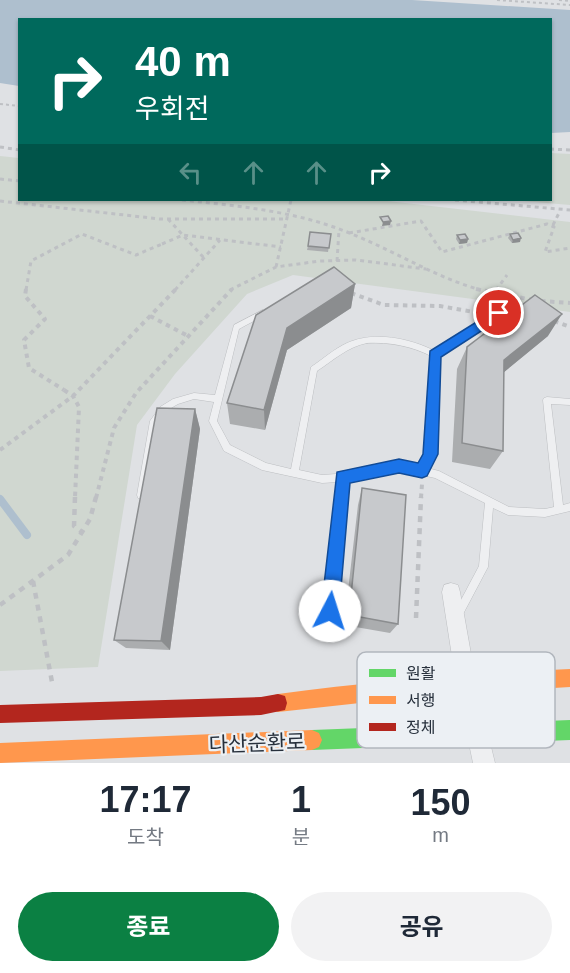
<!DOCTYPE html>
<html lang="ko">
<head>
<meta charset="utf-8">
<style>
  :root { --surface:#fff; --page:#f2f2f3; --text:#1f2937; --muted:#747a83; --accent:#0b8043 }
  body { margin:0; font-family:Arial,"Noto Sans KR",sans-serif; background:var(--page); color:var(--text); height:100vh; display:flex; flex-direction:column; font-size:22px; white-space:nowrap }
  * { box-sizing:border-box; margin:0 }
  p { font-size:20px; color:var(--muted) }
  .icon { flex:none; width:33px; height:33px; fill:none; stroke:currentColor; stroke-width:2; stroke-linecap:round; stroke-linejoin:round }
  .map { position:relative; height:763px; overflow:hidden }
  .details { display:flex; flex-direction:column; background:var(--surface); flex:1 }
  .details>* { flex:none }
  .banner { position:absolute; left:18px; top:18px; width:534px; height:183px; border-radius:0px; box-shadow:0 2px 4px #0004; background:#00695c; color:#fff; overflow:hidden }
  .pin { position:absolute; display:grid; place-items:center; width:51px; height:51px; color:#fff; margin:-26px; border:3px solid #fff; border-radius:50%; box-shadow:0 2px 6px #0007 }
  .me { position:absolute; width:66px; margin:-33px; rotate:5deg; stroke-linejoin:round; filter:drop-shadow(0 0 4px #0008) }
  .turn { display:flex; align-items:center; gap:21px; height:126px; padding:0 18px; font-size:27px }
  .turn .icon { width:78px; height:78px; stroke-width:2.5 }
  .turn b { display:block; font-size:42px; line-height:51px }
  .lanes { display:flex; align-items:center; height:57px; padding:0 18px; background:#0003; justify-content:center; gap:30px; direction:ltr }
  .lanes .off { opacity:.35 }
  .eta { display:flex; justify-content:space-evenly; align-items:center; height:102px; text-align:center }
  .eta b { font-size:36px; font-weight:700; line-height:42px }
  .cta { display:flex; gap:12px; margin-top:auto; padding:12px 18px }
  .cta a { flex:1; height:69px; border-radius:36px; background:var(--accent); color:#fff; font-size:24px; font-weight:700; line-height:69px; text-align:center }
  .cta a+a { background:var(--page); color:var(--text) }
  .map>svg:first-child { display:block }
</style>
</head>
<body>
<div class="map">
<svg width="570" height="763" viewBox="0 0 570 763">
  <rect width="100%" height="100%" fill="#dfe1e4"/>
  <!-- green -->
  <path fill="#d0d7d0" d="M551 153 570 154V205L511 200H550Z
    M0 156 19 158 20 200H379L570 222V312L293 275 247 294 175 374 137 425 98 667 0 671Z"/>
  <!-- water -->
  <path fill="#aebfce" d="M0 0H412L570 10V132L551 133 550 20H20L19 86 0 83Z"/>
  <g fill="none" stroke-linecap="round" stroke-linejoin="round">
    <!-- stream -->
    <path stroke="#aebfce" stroke-width="8" d="M0 499 27 535"/>
    <defs>
      <path id="lane" d="M263 310 266 313 265 315 239 329 217 421 230 445 266 463 291 469 311 367C323 359 334 349 347 343 374 331 409 338 435 351L499 310 502 313 501 315 439 356 434 454 427 468 439 471 509 507 545 509 554 507 543 400 544 398 547 397 570 399V405L551 404 563 505 570 503V511L545 517 508 515 493 508 488 567 461 618 458 620 455 618 453 615 479 566 485 503 435 478 399 470 347 481 333 633 331 636 328 638 325 636 323 633 338 482 322 483 262 470 224 451 209 421 214 402 194 399 178 404 166 411 158 422 145 495 144 498 141 499 138 498 137 495 150 421 160 407 173 399 194 393 215 395 234 325ZM367 343C390 342 411 346 431 356L426 454 420 467 399 462 350 473 322 475 299 470 317 371C334 360 347 347 367 343Z"/>
      <path id="street" d="M451 583 458 585 460 592 476 682 473 689 466 692 459 689 456 682 442 592 444 585Z
        M478 723 486 726 495 763H473L467 734 470 726Z"/>
    </defs>
    <!-- lane casing -->
    <use href="#lane" stroke="#bdbfc2" stroke-width="1"/>
    <!-- street casing -->
    <use href="#street" stroke="#bdbfc2" stroke-width="1"/>
    <!-- path-far3 -->
    <path stroke="#bec0c4" stroke-width="2" stroke-dasharray="3 3" stroke-linecap="butt" d="M497 0 570 5
      M559 0 570 1
      M0 104 20 106"/>
    <!-- path-far2 -->
    <path stroke="#bec0c4" stroke-width="3" stroke-dasharray="4 4" stroke-linecap="butt" d="M0 147 20 150
      M550 149 570 150
      M0 179 20 181
      M182 200C238 206 295 211 347 232 393 250 434 277 481 290
      M455 200 570 210
      M0 201 160 219H288
      M168 219 205 259
      M553 225 560 211
      M349 233 421 221 442 252 547 224 554 227 545 252 570 248
      M162 244 183 235 281 247
      M337 261 339 230
      M276 267 291 200
      M175 290 220 240
      M230 290 276 267 320 261 356 260 426 269
      M496 290 507 275"/>
    <!-- path-far1 -->
    <path stroke="#bec0c4" stroke-width="4" stroke-dasharray="4.5 4.5" stroke-linecap="butt" d="M476 289 533 300
      M351 293 384 305 440 306 479 313
      M494 294 498 289
      M541 301 570 303
      M150 316 188 336
      M554 321 570 327
      M64 390 73 396 79 407 75 498
      M0 450 73 396 176 289
      M96 498 114 428 136 393 232 289
      M421 498 422 484"/>
    <!-- path -->
    <path stroke="#bec0c4" stroke-width="4.5" stroke-dasharray="6 6" stroke-linecap="butt" d="M75 497 74 526 82 532
      M33 581 52 682
      M0 605 68 555 90 519 96 497
      M416 618 421 497"/>
    <!-- lane -->
    <use href="#lane" fill="#eeeff1" fill-rule="evenodd"/>
    <!-- street -->
    <use href="#street" fill="#eeeff1" fill-rule="evenodd"/>
    <!-- fast -->
    <path fill="#63d668" fill-rule="evenodd" d="M570 720V740L312 750 305 747 302 740 305 733 312 730Z"/>
    <!-- slow -->
    <path fill="#ff974d" fill-rule="evenodd" d="M570 669V687L424 696 278 712 271 710 269 703 271 696 278 694C375 681 472 673 570 669Z
      M312 730 319 733 322 740 319 747 312 750 0 763V743Z"/>
    <!-- jam -->
    <path fill="#b3261e" fill-rule="evenodd" d="M278 694 285 696 287 703 285 710 261 715 0 723V705L261 697Z"/>
    <!-- path-bridge-far1 -->
    <path stroke="#bec0c4" stroke-width="3" stroke-dasharray="4 4" stroke-linecap="butt" d="M26 290 31 261 82 234 136 255 162 244"/>
    <!-- path-bridge -->
    <path stroke="#bec0c4" stroke-width="4" stroke-dasharray="4.5 4.5" stroke-linecap="butt" d="M26 289 25 296 45 319 24 340 29 368 64 390"/>
  </g>
  <!-- wall -->
  <path fill="#abadaf" d="M331 234 328 252 307 250 308 246Z
    M510 234 520 242 512 243 508 238Z
    M457 235 468 239 467 243 459 244 456 239Z
    M355 284 351 308 287 350 265 430 230 424 227 403Z
    M548 336 504 372 503 451 490 469 452 462 457 369 467 347Z
    M195 409 200 429 170 650 126 648 114 640Z
    M362 488 398 624 390 633 344 625 358 505Z"/>
  <!-- shaded-wall -->
  <path fill="#8b8d8f" d="M391 221 390 225 382 226 383 222Z
    M521 238 520 242 512 243 513 240Z
    M468 239 467 243 459 244 460 240Z
    M355 284 351 308 287 350 265 430 264 410 287 328Z
    M562 314 548 336 492 382 504 360Z
    M195 409 200 429 170 650 161 641Z"/>
  <!-- building -->
  <path fill="#c7c9cc" stroke="#8b8d8f" stroke-width="1.5" d="M388 216 391 221 383 222 380 217Z
    M310 232 331 234 329 248 308 246Z
    M518 233 521 238 513 240 510 234Z
    M465 234 468 239 460 240 457 235Z
    M334 267 355 284 287 328 264 410 227 403 256 315Z
    M535 295 562 314 504 360 503 451 462 443 467 347Z
    M157 408 195 409 161 641 114 640Z
    M362 488 406 495 398 624 349 615Z"/>
  <!-- route -->
  <path fill="#1a73e8" stroke="#114b97" stroke-width="1.5" d="M499 308 505 313 503 317 441 357 438 454 427 476 422 478 399 473 350 483 339 611 336 617 330 619 324 617 321 611 337 472 399 459 418 463 423 454 430 351Z"/>
  <g text-anchor="middle" dominant-baseline="central" stroke-width="4.5" stroke-linejoin="round" paint-order="stroke">
    <!-- near-street labels -->
    <g font-size="21" fill="#27303c" stroke="#ecf0f4">
      <text transform="translate(257 743) rotate(-2)">다산순환로</text>
    </g>
  </g>
  <!-- legend -->
  <rect x="357" y="652" width="198" height="96" rx="9" fill="#ecf0f4" stroke="#b1b6bd" stroke-width="1.5"/>
  <rect x="369" y="669" width="27" height="8" fill="#63d668"/>
  <rect x="369" y="696" width="27" height="8" fill="#ff974d"/>
  <rect x="369" y="723" width="27" height="8" fill="#b3261e"/>
  <g font-size="16" fill="#27303c">
    <text x="406" y="679">원활</text>
    <text x="406" y="706">서행</text>
    <text x="406" y="733">정체</text>
  </g>
</svg>
<div class="pin" style="left:499px;top:313px;background:#d93025"><svg class="icon" aria-label="arrive" viewBox="0 0 24 24"><path d="M6 21V4h12l-3 4 3 4H6"/></svg></div>
<svg class="me" style="left:330px;top:611px" viewBox="-20 -20 40 40"><circle r="19" fill="#fff"/><path d="M0-13L10 11 0 6-10 11z" fill="#1a73e8"/></svg>
<div class="banner">
<div class="turn"><svg class="icon" aria-label="right" viewBox="0 0 24 24"><path d="M7 20v-9h11M14 6l5 5-5 5"/></svg><div><b>40 m</b>우회전</div></div>
<div class="lanes"><svg class="icon off" aria-label="left" viewBox="0 0 24 24"><path d="M17 20v-9H6M10 6l-5 5 5 5"/></svg><svg class="icon off" aria-label="ahead" viewBox="0 0 24 24"><path d="M12 20V5M6 11l6-6 6 6"/></svg><svg class="icon off" aria-label="ahead" viewBox="0 0 24 24"><path d="M12 20V5M6 11l6-6 6 6"/></svg><svg class="icon" aria-label="right" viewBox="0 0 24 24"><path d="M7 20v-9h11M14 6l5 5-5 5"/></svg></div>
</div>
</div>
<section class="details">
<div class="eta">
<div><b>17:17</b><p>도착</p></div>
<div><b>1</b><p>분</p></div>
<div><b>150</b><p>m</p></div>
</div>
<div class="cta"><a>종료</a><a>공유</a></div>
</section>
</body>
</html>
